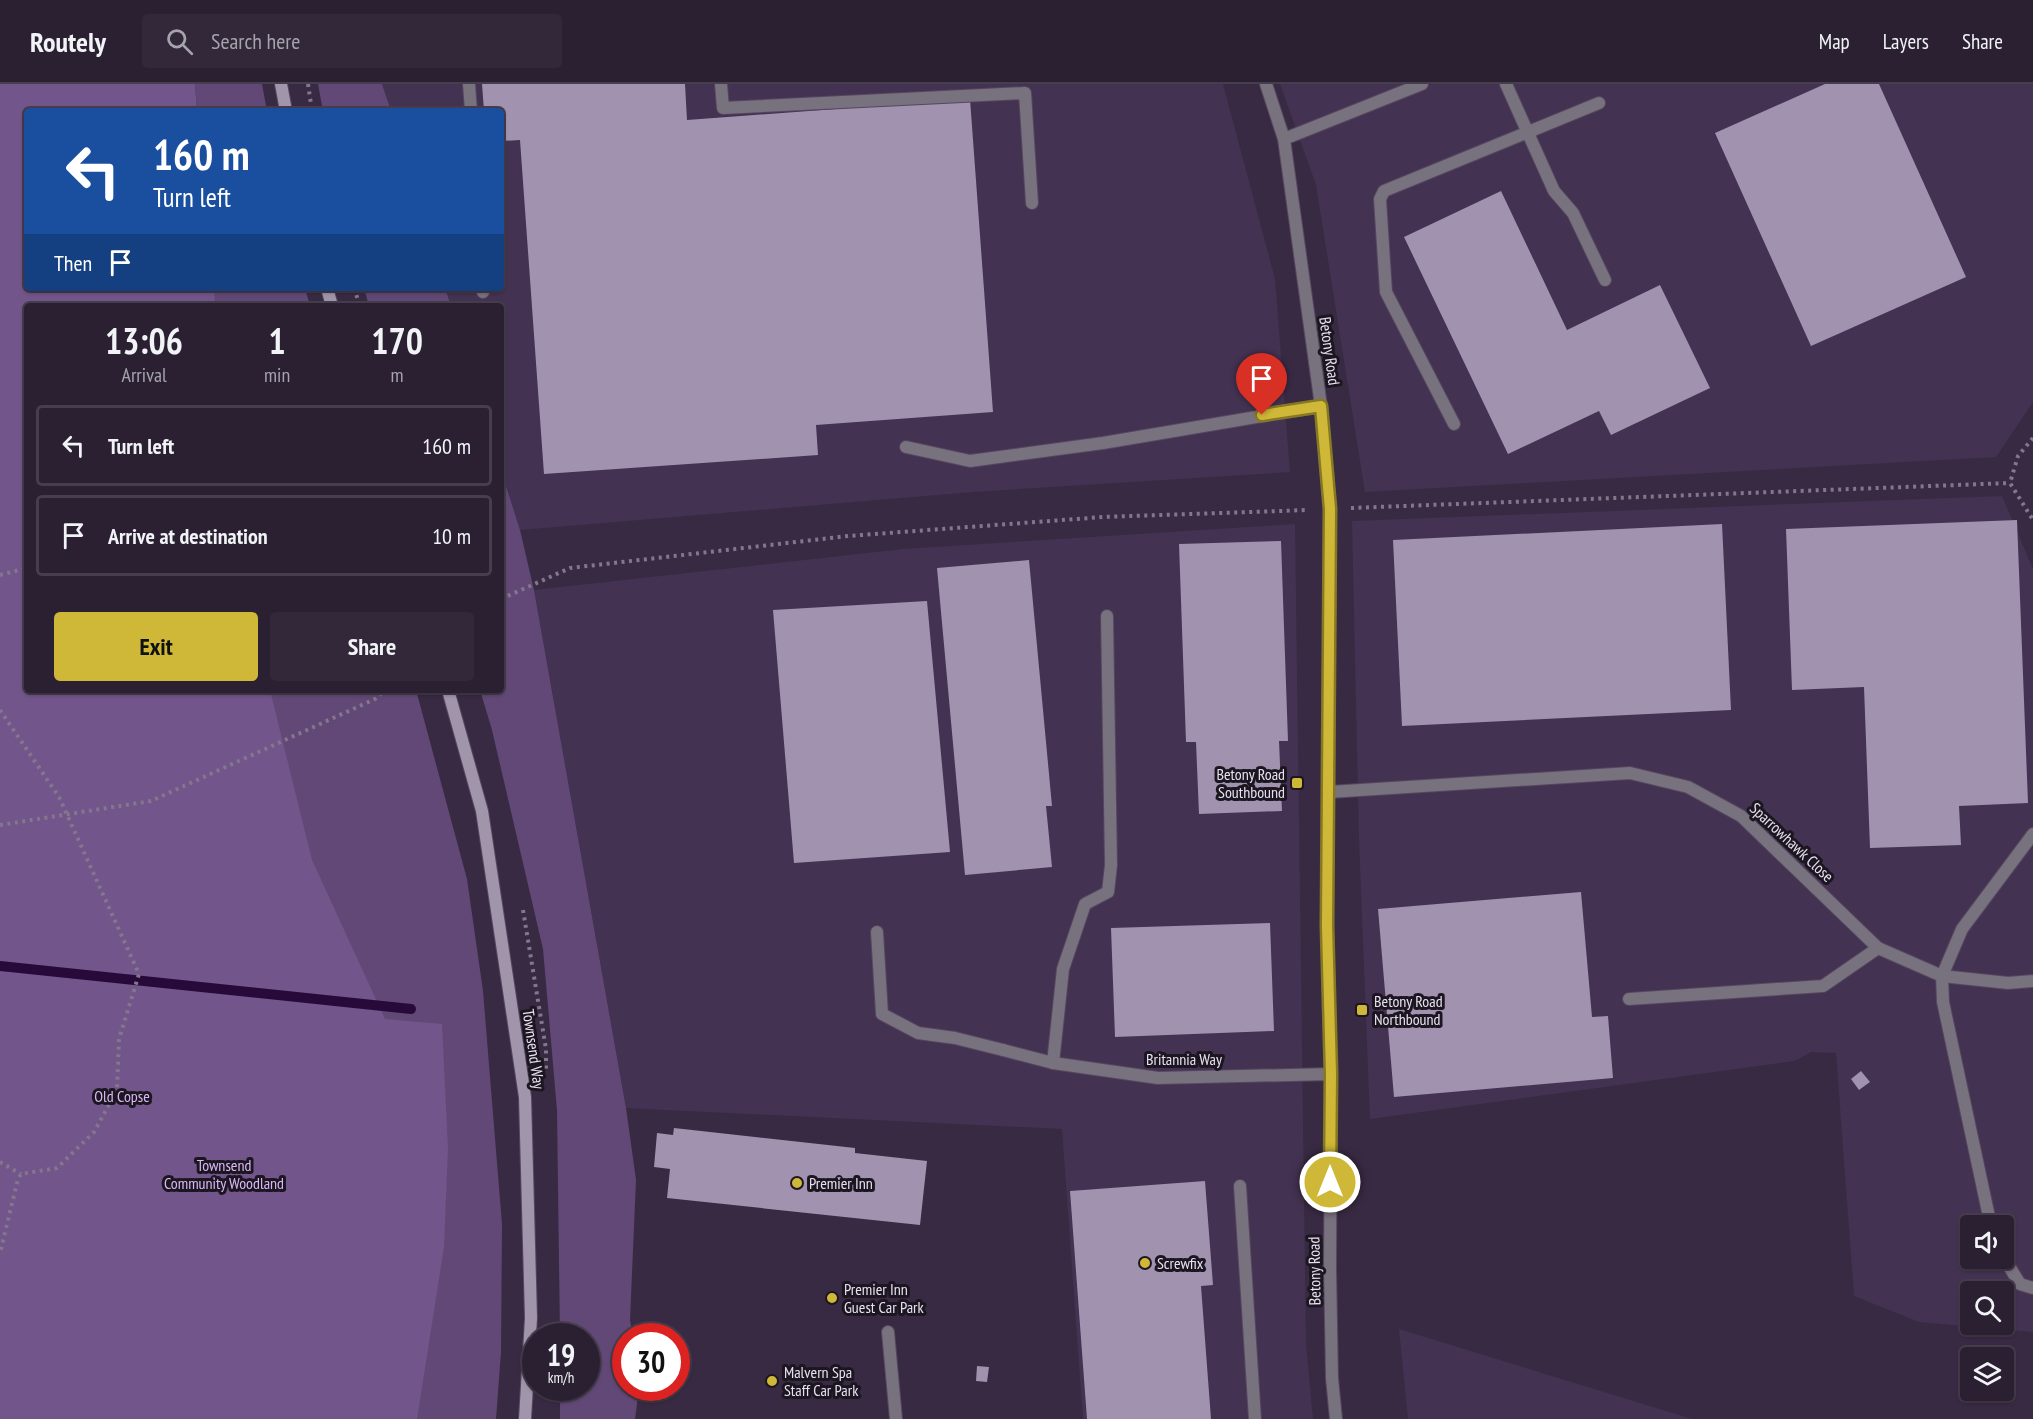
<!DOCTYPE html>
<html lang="en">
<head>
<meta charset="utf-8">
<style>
  :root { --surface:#2a2032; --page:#32283a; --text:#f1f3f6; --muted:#a5a3ac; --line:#463e4d; --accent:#cfb837 }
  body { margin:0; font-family:"PT Sans Narrow",sans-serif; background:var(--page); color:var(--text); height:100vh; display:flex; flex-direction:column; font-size:22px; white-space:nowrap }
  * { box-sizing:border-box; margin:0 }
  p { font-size:20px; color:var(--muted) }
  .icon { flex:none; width:33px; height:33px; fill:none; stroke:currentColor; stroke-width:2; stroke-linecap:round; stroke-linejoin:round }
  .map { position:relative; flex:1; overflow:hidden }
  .details { position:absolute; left:24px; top:219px; width:480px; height:390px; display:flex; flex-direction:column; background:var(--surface); border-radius:6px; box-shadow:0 2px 4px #0004,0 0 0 2px var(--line) }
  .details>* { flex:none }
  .hud { position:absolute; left:24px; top:24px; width:480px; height:183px; border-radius:6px; box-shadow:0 2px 4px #0004,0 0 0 2px var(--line); background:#1a4fa0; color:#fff; overflow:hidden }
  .buttons { position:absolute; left:1960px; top:1131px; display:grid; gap:12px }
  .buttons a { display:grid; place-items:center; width:54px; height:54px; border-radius:6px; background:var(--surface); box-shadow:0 2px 4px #0004,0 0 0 2px var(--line); font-size:30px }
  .speed { position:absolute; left:522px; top:1239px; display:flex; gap:12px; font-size:30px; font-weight:700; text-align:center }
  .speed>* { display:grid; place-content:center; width:78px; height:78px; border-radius:50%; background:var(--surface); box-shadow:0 2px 4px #0004,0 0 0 2px var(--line); line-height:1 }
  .speed small { font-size:15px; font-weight:400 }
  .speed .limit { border:9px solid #d22; background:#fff; color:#111 }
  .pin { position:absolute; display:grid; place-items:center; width:51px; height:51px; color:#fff; margin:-62px -26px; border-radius:50% 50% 50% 0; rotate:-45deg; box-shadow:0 0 6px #0007 }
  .pin .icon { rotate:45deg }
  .me { position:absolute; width:66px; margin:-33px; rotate:0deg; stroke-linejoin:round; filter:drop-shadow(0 0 4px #0008) }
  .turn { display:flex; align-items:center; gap:21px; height:126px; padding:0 30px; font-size:27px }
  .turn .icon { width:78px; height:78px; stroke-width:2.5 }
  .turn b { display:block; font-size:42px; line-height:51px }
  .then { display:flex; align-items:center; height:57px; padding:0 30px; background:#0003; gap:12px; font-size:22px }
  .eta { display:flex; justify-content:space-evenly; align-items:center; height:102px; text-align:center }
  .eta b { font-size:36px; font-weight:700; line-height:42px }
  .action { display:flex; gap:12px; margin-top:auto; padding:12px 30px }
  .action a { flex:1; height:69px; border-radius:6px; background:var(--accent); color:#111; font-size:24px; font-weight:700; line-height:69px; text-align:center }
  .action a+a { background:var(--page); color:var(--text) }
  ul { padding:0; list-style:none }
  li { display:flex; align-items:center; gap:18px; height:81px; margin:0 12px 9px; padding:0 18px; border:3px solid var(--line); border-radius:6px }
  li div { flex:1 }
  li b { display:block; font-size:22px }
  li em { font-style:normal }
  header { display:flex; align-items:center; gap:36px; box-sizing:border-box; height:84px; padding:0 30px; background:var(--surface); border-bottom:2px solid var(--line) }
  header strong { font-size:28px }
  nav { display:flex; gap:33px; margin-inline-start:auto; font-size:21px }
  .search { width:420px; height:54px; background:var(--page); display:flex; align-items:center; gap:15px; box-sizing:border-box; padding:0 21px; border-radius:6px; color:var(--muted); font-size:22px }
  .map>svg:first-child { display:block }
</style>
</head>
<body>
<header>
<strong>Routely</strong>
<div class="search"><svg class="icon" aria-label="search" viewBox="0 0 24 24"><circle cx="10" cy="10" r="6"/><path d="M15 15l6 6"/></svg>Search here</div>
<nav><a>Map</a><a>Layers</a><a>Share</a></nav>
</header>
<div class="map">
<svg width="2033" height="1335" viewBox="0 0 2033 1335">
  <rect width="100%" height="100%" fill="#382a43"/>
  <!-- built -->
  <path fill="#433251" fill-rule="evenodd" d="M382 0H1223L1275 195 1290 388 973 408 520 446 501 386V222H451L445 204H501V27H391Z
    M1280 0H2033V318L1996 373 1365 408 1316 101Z
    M2002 412 2033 485V1248L1919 1238 1854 1212 1836 969 1811 968 1795 977 1370 1035 1359 756 1352 437ZM1971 1142H2004V1174H1971ZM1971 1208H2004V1240H1971Z
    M1295 440 1306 1259 1313 1335H1083L1062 1045 626 1024 534 506 903 465Z
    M1399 1245 1692 1335H1408Z"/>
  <!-- green -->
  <path fill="#624876" d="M0 0 27 27V204H305L310 222H27V606H416L467 795 483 907 502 1140 501 1268 496 1335H0Z
    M195 0H262L267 27H197Z
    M318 0H382L391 27H323Z
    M364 204H445L451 222H369Z
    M501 386 520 446 534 506 626 1024 636 1096 630 1236 633 1252H626V1304H639L635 1335H560V1304H586V1252H560L557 1026 543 865 492 646 480 606H501Z"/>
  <!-- forest -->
  <path fill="#72558a" d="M0 0H195L197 27H27V204H214L215 222H27V606H270L312 776 385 935 442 940 448 1065 444 1163 417 1335H0Z"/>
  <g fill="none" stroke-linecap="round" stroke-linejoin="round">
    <!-- stream -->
    <path stroke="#270a3a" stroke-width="10" d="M0 882 411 925"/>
  </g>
  <!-- building -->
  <path fill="#a192af" d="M482 0H685L687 36 970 15 993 328 816 341 818 371 544 390 520 56 501 57V27H484Z
    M1825 0H1879L1966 193 1811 262 1715 49Z
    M1501 107 1567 246 1660 201 1710 304 1611 351 1599 327 1508 370 1404 153Z
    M2017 436 2028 719 1959 722 1961 761 1870 764 1864 603 1792 606 1786 445Z
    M1722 440 1731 626 1402 642 1393 456Z
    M1281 457 1288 657H1279L1282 727 1199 730 1196 658H1186L1179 460Z
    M1029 476 1052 722H1046L1052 783 965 791 937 484Z
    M927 517 950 768 794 779 773 526Z
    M1581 808 1592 933 1608 932 1613 994 1394 1013 1378 825Z
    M1270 839 1274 947 1115 953 1111 844Z
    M1861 987 1870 998 1859 1006 1851 995Z
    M674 1044 855 1064V1069L927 1077 920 1141 667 1114 670 1085 654 1083 657 1049 673 1051Z
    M1205 1097 1213 1201 1201 1202 1211 1335H1087L1070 1107Z
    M977 1282 989 1283 987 1298 976 1297Z"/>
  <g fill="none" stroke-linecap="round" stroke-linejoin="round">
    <defs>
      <path id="lane" d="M469 0 471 27
        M721 0 723 24 1025 9 1032 119
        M1506 0 1554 107 1573 129 1605 196
        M482 204 483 208
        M1454 340 1386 208 1380 115 1384 107 1599 19
        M906 363 970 377 1103 359 1321 322
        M877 848 882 930 918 949 955 954 1003 966
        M1629 915 1823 902 1878 864
        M1053 979 1063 885 1085 820 1108 808 1111 781 1107 532
        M1240 1102 1255 1335
        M1991 1142 1943 918 1942 892 1962 845 2033 750
        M2004 1174 2020 1200 2033 1204
        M888 1248 896 1335"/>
      <path id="street" d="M1266 0 1284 55 1321 322 1330 425 1327 842 1331 990 1330 1184 1332 1294 1336 1335
        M1284 55 1422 0
        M1329 708 1630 689 1688 703 1741 732 1878 864 1942 892 2008 899 2033 897
        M1003 966 1053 979 1158 994 1331 990"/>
      <path id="secondary" d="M281 0 286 27
        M327 204 332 222
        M448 606 482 727 525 1013 531 1234 525 1335"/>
    </defs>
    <!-- lane casing -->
    <use href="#lane" stroke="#54475f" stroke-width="14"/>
    <!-- street casing -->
    <use href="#street" stroke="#54475f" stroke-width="14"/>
    <!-- secondary casing -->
    <use href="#secondary" stroke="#54475f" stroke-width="14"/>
    <!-- path -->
    <path stroke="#82778c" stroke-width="4" stroke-dasharray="3 4.5" stroke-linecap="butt" d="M308 0 312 27
      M354 204 360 222
      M2033 354 2018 372 2010 399 2033 436
      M1351 424 2010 399
      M0 491 27 484
      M501 515 570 484 848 452 1103 433 1308 426
      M0 626 59 713 139 890 119 955 117 1006 94 1048 57 1084 21 1090 18 1095 0 1169
      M0 741 151 717 375 615 385 606
      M523 826 546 965V985
      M0 1078 21 1090"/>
    <!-- lane -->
    <use href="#lane" stroke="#78717e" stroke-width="12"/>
    <!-- street -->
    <use href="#street" stroke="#78717e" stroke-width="12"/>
    <!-- secondary -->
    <use href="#secondary" stroke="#a095aa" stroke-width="12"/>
  </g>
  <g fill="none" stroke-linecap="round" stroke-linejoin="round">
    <defs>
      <path id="route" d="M1262 331 1321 322 1330 425 1327 842 1331 990 1330 1098"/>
    </defs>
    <!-- route casing -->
    <use href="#route" stroke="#877824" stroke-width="15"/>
    <!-- route -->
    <use href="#route" stroke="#cfb837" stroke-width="10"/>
  </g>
  <!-- markers -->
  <g fill="#cfb837" stroke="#1c1621" stroke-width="2">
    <rect x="1291" y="693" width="12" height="12" rx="3"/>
    <rect x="1356" y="920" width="12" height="12" rx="3"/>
    <circle cx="797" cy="1099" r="6"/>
    <circle cx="1145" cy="1179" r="6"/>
    <circle cx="832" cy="1214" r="6"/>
    <circle cx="772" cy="1297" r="6"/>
  </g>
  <g text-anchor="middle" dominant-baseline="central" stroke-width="6" stroke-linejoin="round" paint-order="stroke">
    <!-- street labels -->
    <g font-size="16" fill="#e9e1f1" stroke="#1c1621">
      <text transform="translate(1330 267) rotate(82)">Betony Road</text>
      <text transform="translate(1792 758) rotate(43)">Sparrowhawk Close</text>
      <text transform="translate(534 965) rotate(82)">Townsend Way</text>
      <text x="1184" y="975">Britannia Way</text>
      <text transform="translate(1314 1187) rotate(-91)">Betony Road</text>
    </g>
    <!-- poi labels -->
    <g font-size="16" fill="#e9e1f1" stroke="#1c1621" text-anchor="start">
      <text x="1285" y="690" text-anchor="end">Betony Road<tspan x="1285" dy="18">Southbound</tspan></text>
      <text x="1374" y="917">Betony Road<tspan x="1374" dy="18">Northbound</tspan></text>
      <text x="809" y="1099">Premier Inn</text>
      <text x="1157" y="1179">Screwfix</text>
      <text x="844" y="1205">Premier Inn<tspan x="844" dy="18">Guest Car Park</tspan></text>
      <text x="784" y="1288">Malvern Spa<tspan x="784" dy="18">Staff Car Park</tspan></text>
    </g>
    <!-- park labels -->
    <g font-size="16" fill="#dab8f8" stroke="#1c1621">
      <text x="122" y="1012">Old Copse</text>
      <text x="224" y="1081">Townsend<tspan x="224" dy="18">Community Woodland</tspan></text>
    </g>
  </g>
</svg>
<div class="buttons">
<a><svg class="icon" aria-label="sound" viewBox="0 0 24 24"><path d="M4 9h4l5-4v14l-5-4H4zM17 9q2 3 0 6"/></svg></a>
<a><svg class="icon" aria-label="search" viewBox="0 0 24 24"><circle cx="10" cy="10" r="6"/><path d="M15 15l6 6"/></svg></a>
<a><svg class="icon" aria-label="layers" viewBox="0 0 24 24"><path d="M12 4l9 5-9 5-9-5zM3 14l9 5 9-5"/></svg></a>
</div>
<div class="speed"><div>19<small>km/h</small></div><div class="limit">30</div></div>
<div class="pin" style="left:1262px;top:331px;background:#d93025"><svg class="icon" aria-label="arrive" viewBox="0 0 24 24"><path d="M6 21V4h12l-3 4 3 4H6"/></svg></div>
<svg class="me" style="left:1330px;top:1098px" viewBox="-20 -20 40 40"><circle r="17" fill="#cfb837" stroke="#fff" stroke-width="3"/><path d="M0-11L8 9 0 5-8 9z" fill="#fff"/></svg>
<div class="hud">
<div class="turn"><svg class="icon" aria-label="left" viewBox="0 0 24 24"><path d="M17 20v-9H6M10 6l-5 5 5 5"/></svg><div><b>160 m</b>Turn left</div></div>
<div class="then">Then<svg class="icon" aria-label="arrive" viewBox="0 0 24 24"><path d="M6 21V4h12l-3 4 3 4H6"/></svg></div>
</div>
<section class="details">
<div class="eta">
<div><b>13:06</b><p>Arrival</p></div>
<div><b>1</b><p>min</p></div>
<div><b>170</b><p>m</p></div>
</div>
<ul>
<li><svg class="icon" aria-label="left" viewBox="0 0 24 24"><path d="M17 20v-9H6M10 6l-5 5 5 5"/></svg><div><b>Turn left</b></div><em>160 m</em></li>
<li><svg class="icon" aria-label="arrive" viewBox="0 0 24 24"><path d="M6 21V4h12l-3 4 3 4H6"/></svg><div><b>Arrive at destination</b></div><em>10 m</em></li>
</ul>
<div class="action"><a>Exit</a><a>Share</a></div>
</section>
</div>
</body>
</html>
